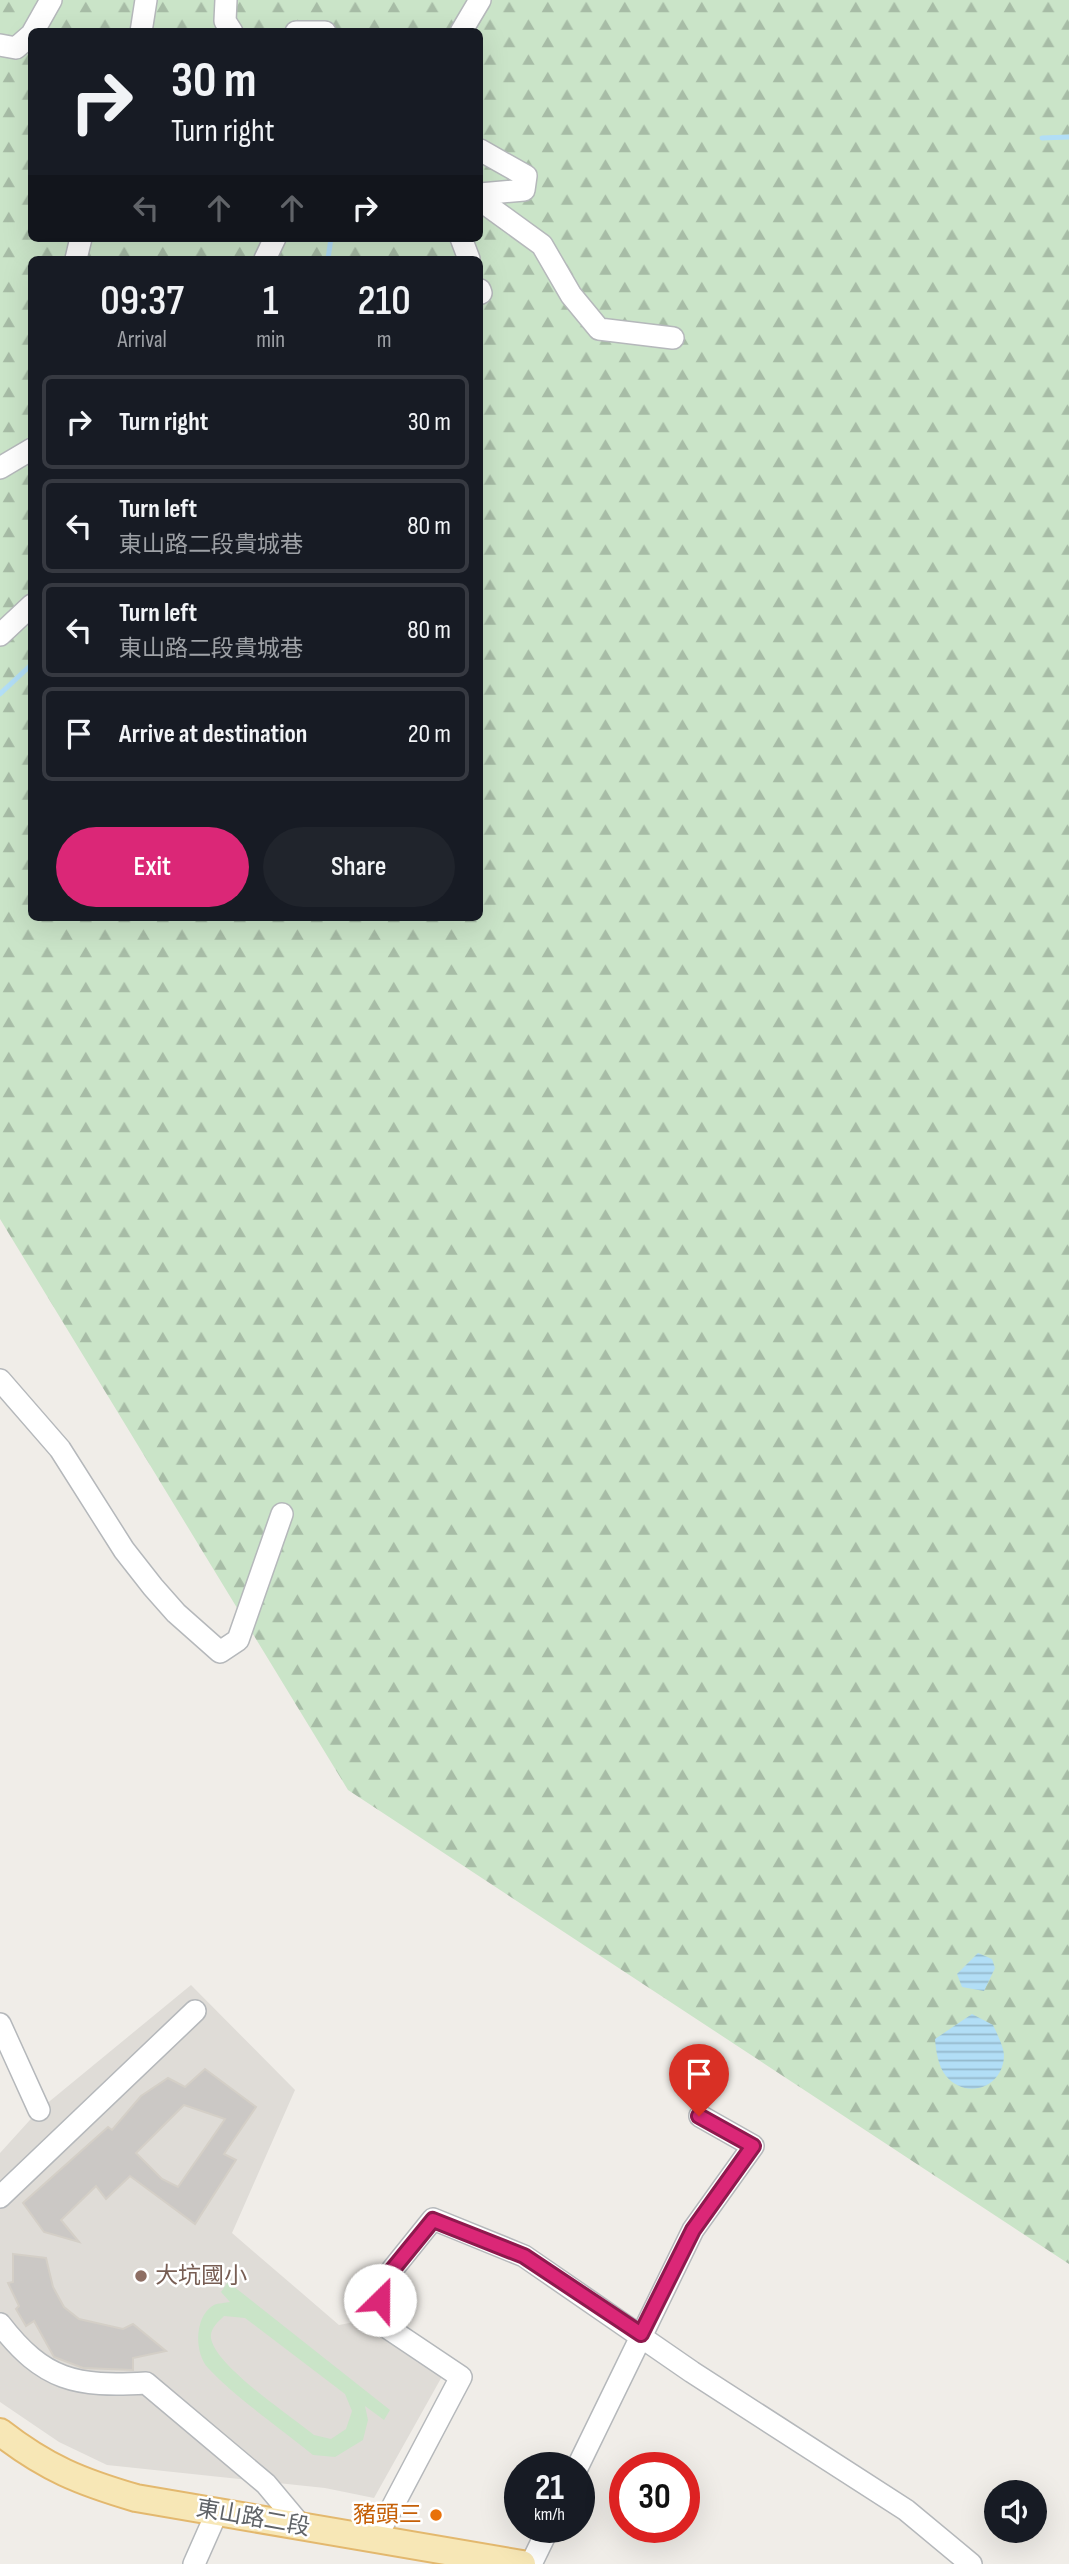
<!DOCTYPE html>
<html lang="en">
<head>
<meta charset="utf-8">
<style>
  :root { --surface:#171b24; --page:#20242c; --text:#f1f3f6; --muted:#9ea1a6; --line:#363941; --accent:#db2777 }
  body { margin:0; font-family:"Sofia Sans Condensed","Noto Sans TC",sans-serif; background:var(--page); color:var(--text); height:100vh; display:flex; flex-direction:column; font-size:26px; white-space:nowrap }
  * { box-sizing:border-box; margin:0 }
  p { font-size:23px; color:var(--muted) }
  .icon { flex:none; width:38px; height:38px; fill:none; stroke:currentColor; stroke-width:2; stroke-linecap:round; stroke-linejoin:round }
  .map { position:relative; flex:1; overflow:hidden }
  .panel { position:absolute; left:28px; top:256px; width:455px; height:665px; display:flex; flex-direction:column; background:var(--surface); border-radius:10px; box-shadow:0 7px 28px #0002 }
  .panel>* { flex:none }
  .banner { position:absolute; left:28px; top:28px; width:455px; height:214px; border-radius:10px; box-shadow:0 7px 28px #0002; background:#171b24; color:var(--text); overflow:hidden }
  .buttons { position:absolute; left:984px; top:2480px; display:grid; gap:14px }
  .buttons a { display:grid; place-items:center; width:63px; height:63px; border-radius:50%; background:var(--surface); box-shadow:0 7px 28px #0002; font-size:35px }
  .speed { position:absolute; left:504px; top:2452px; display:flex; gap:14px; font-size:35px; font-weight:700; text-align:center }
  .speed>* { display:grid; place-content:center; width:91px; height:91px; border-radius:50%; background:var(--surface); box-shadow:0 7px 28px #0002; line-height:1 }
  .speed small { font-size:18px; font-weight:400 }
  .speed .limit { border:10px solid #d22; background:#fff; color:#111 }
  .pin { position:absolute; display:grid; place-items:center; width:60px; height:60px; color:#fff; margin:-72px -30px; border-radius:50% 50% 50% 0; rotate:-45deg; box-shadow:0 0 7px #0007 }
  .pin .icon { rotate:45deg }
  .me { position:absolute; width:77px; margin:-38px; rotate:23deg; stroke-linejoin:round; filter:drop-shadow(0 0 5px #0008) }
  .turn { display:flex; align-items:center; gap:24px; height:147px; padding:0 28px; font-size:32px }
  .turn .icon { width:91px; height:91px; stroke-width:2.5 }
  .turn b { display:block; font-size:49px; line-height:60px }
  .lanes { display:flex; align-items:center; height:66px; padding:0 28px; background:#0003; justify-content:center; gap:35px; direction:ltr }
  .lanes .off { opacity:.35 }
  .eta { display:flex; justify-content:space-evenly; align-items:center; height:119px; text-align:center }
  .eta b { font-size:42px; font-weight:600; line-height:49px }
  .primary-button { display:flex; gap:14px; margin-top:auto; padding:14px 28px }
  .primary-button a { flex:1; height:80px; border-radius:42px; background:var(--accent); color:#fff; font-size:28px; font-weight:600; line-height:80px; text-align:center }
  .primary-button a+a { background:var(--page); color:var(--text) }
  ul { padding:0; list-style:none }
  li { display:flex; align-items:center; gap:21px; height:94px; margin:0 14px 10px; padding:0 14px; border:4px solid var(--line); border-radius:10px }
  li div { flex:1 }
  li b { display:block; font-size:26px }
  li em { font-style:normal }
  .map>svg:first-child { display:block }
</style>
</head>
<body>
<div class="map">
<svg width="1069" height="2564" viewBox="0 0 1069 2564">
  <defs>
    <pattern id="forest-firs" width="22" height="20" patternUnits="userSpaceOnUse" patternTransform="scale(1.75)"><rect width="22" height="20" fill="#cae4c8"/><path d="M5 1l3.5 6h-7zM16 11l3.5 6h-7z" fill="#a7bca6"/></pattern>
    <pattern id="water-rules" width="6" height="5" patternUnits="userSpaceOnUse" patternTransform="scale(1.75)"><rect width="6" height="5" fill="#b2def6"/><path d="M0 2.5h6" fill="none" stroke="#94b8cb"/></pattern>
  </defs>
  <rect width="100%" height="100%" fill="#f0ede8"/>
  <!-- education -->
  <path fill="#dfdcd7" d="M191 1985 295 2090 232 2233 339 2325 375 2318 449 2364 374 2498 325 2488 107 2465 59 2442 0 2402V2153L39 2110Z"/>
  <!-- forest -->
  <path fill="url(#forest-firs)" fill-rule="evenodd" d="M0 0H1069V2264L348 1790 0 1219ZM32 32H480V238H32ZM32 259H480V917H32Z"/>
  <!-- park -->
  <path fill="#cae4c8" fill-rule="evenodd" d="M228 2282 390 2410 384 2420 365 2406 368 2420 363 2440 335 2457 313 2455C280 2428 236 2398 208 2368 194 2353 194 2316 214 2305 218 2303 226 2303 230 2302L221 2292ZM224 2316 245 2318 345 2394 352 2411 346 2429 331 2439 314 2435C291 2416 215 2366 211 2338 210 2328 218 2322 224 2316Z"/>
  <!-- water -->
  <path fill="url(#water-rules)" d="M978 1953 992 1959 995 1968 984 1991 962 1987 957 1974Z
    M972 2014 993 2025C997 2034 1004 2047 1004 2056 1003 2088 966 2100 946 2076 938 2066 936 2051 935 2039Z"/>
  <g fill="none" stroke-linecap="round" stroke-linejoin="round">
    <!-- stream -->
    <path stroke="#b2def6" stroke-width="5" d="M1042 138 1069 137
      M328 259 331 238
      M0 694 32 664"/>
  </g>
  <!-- building -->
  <path fill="#cbc8c5" stroke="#d4cfc7" stroke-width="2" fill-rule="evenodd" d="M205 2069 256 2107 224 2154 236 2160 195 2224 130 2176 106 2199 96 2186 61 2220 79 2242 44 2232 23 2203 108 2127 112 2130 141 2096 168 2078 185 2087ZM184 2105 225 2119 178 2187 162 2179 136 2153Z
    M13 2254 46 2258 53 2287 64 2307 79 2319 123 2329 133 2324 166 2351 133 2358V2370L83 2368 54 2357 34 2321 26 2326 16 2309 19 2306 8 2283 13 2282Z"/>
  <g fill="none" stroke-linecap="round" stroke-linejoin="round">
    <defs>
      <path id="minor" d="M226 0 225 21 232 32
        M33 32 51 0
        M141 32 146 0
        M296 32H325
        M461 32 480 0
        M0 45 16 48 32 34
        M480 150 526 176 524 190 480 194
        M480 200 542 245 571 295 599 329 673 338
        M461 238 469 259
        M76 259 81 238
        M265 259 275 238
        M480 290 481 293
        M0 468 32 449
        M0 635 32 605
        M0 1380 60 1449 124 1550 153 1587 176 1613 220 1652 238 1640 282 1514
        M0 2024 39 2110
        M0 2197 195 2011
        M0 2324C44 2381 76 2387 146 2383L266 2484 302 2527
        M577 2468 693 2230 753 2146 700 2116
        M376 2538 461 2377 376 2320 384 2280 433 2219 524 2256 692 2372 906 2510 971 2564
        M194 2564 217 2512
        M531 2564 549 2527"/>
      <path id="major" d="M0 2432C46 2468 81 2482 136 2498L522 2564"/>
    </defs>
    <!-- minor casing -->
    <use href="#minor" stroke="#b5b8bb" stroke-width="24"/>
    <!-- major casing -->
    <use href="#major" stroke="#e3b86e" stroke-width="30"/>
    <!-- minor -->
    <use href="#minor" stroke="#fff" stroke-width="21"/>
    <!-- major -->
    <use href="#major" stroke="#f7e7b6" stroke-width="26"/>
  </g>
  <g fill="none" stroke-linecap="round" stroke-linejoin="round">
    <defs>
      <path id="route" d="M380 2300 384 2280 433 2220 524 2256 641 2334 693 2230 753 2146 699 2116"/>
    </defs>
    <!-- route casing -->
    <use href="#route" stroke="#8e194d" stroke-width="18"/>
    <!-- route -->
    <use href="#route" stroke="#db2777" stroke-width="12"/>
  </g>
  <!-- markers -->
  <circle fill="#8d6e63" stroke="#fff" stroke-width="2.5" cx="141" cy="2276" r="7"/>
  <circle fill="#e8710a" stroke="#fff" stroke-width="2.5" cx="436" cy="2515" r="7"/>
  <g text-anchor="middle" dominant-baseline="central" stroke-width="5" stroke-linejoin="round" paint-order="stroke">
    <!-- education labels -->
    <g font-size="23" fill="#785e54" stroke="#fff" text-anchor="start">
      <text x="155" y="2276">大坑國小</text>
    </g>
    <!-- food labels -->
    <g font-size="23" fill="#c56008" stroke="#fff" text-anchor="end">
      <text x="422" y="2515">豬頭三</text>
    </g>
    <!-- street labels -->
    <g font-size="23" fill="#5f6367" stroke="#fff">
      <text transform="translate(253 2518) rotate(10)">東山路二段</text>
    </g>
  </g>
</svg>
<div class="buttons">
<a><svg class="icon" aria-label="sound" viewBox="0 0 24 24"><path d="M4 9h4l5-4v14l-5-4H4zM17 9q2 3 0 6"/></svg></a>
</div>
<div class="speed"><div>21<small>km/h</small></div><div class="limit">30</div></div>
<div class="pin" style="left:699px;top:2116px;background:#d93025"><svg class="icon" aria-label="arrive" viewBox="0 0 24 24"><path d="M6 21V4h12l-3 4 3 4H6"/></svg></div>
<svg class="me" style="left:380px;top:2300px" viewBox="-20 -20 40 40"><circle r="19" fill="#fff"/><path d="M0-13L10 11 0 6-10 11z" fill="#db2777"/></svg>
<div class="banner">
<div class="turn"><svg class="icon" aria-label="right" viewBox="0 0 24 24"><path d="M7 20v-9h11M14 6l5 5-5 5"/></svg><div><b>30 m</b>Turn right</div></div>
<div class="lanes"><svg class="icon off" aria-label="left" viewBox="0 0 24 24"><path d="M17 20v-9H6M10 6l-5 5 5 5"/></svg><svg class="icon off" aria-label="ahead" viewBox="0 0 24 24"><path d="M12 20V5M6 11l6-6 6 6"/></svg><svg class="icon off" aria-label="ahead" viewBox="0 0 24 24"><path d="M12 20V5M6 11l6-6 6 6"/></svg><svg class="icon" aria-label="right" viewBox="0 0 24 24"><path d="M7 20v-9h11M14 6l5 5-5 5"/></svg></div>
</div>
<section class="panel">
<div class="eta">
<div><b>09:37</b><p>Arrival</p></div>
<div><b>1</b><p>min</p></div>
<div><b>210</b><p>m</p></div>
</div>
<ul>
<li><svg class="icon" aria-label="right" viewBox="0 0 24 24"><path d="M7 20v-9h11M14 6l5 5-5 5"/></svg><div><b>Turn right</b></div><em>30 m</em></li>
<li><svg class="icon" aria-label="left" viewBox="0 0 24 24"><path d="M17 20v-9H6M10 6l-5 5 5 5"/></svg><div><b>Turn left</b><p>東山路二段貴城巷</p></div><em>80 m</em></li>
<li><svg class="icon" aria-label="left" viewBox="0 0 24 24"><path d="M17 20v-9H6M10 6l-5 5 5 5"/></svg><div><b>Turn left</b><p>東山路二段貴城巷</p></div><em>80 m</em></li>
<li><svg class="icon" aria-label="arrive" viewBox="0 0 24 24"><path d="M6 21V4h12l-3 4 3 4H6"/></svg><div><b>Arrive at destination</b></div><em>20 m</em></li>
</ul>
<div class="primary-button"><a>Exit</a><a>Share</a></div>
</section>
</div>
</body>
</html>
